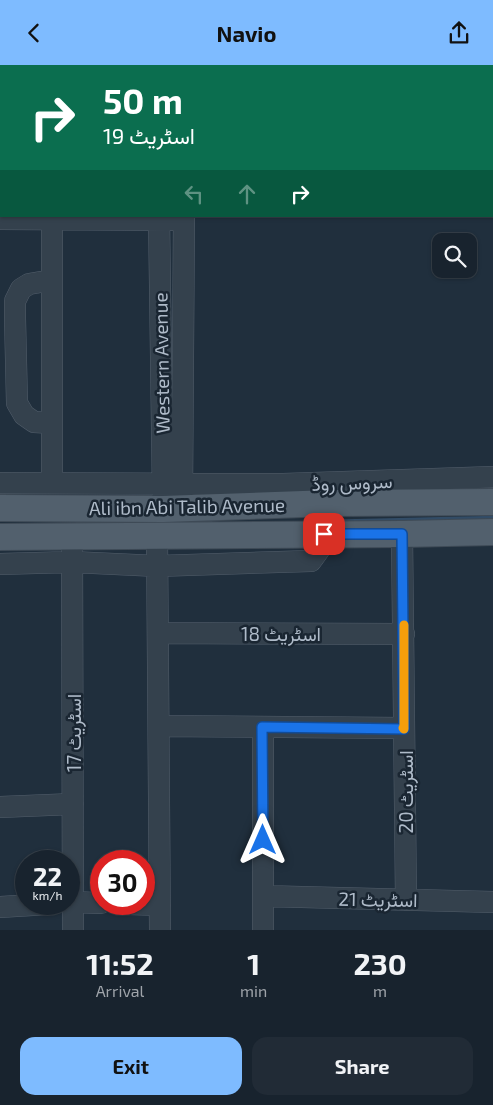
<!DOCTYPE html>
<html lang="en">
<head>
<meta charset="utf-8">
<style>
  :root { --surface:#18232e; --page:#212b36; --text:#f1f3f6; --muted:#9fa4aa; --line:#36404a; --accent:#7ebbff }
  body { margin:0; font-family:"Exo 2",Vazirmatn,sans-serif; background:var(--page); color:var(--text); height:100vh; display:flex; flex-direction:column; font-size:19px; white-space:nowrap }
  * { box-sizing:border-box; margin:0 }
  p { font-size:16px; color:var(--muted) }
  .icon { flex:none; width:28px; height:28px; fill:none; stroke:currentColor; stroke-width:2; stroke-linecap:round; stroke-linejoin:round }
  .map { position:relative; height:865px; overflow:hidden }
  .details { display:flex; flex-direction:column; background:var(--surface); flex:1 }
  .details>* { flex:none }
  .guide { position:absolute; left:0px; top:0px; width:494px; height:152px; box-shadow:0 1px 4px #0004,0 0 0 1px var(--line); background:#0b6e4f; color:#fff; overflow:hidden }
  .buttons { position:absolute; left:432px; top:168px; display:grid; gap:10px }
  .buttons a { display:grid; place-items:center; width:45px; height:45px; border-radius:10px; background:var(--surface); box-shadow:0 1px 4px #0004,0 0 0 1px var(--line); font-size:25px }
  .speed { position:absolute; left:15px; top:785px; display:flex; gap:10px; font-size:25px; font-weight:700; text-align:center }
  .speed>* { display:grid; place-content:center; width:65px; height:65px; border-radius:50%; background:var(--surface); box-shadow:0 1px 4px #0004,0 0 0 1px var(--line); line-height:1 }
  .speed small { font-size:12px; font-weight:400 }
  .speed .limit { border:8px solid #d22; background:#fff; color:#111 }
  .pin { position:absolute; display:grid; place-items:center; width:42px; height:42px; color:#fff; margin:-21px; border-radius:10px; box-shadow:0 2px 8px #0006 }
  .me { position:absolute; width:55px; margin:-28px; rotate:0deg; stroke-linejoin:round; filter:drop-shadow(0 0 4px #0008) }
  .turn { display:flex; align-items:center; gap:18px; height:105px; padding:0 20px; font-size:22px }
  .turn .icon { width:65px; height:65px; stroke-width:2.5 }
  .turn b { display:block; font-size:35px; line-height:42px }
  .lanes { display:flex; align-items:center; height:48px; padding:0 20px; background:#0003; justify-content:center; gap:25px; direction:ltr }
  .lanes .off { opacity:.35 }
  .eta { display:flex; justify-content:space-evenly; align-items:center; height:85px; text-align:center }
  .eta b { font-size:30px; font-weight:700; line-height:35px }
  .action { display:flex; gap:10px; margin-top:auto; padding:10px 20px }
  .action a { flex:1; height:58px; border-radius:15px; background:var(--accent); color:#111; font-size:20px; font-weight:700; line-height:58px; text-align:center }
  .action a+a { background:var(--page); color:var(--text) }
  header { display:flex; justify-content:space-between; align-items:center; height:65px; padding:0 20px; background:var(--accent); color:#111; font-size:22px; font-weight:700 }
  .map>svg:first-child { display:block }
</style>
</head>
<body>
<header><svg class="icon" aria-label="back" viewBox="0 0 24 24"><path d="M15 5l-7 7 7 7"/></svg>Navio<svg class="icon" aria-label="share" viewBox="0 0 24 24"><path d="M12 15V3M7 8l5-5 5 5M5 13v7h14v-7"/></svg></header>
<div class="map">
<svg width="493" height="865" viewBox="0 0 493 865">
  <rect width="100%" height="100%" fill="#202f3d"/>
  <!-- green -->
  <path fill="#223d3e" d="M193 0H493V119L492 1H193Z"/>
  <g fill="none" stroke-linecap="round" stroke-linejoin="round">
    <!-- stream -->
    <path stroke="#324c66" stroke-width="4.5" d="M324 457 493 453"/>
    <defs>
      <path id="minor" d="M1 0V36
        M52 0V1
        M100 0V1
        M157 0V1
        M185 1V0
        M52 151V418
        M159 151 163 434
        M0 154 172 155
        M52 215 29 219 21 224 15 236V253L17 338 24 350 34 357 52 358
        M0 418 283 419 493 412
        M182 433 184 151
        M402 469 406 835
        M157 471 160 865
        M72 472 73 865
        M0 499 72 497 157 501 311 496 319 485 324 469
        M158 568 404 569
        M159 661 404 663
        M263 662V865
        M0 742 73 739
        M263 831 493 837
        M69 837 101 838
        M127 839 160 840
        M0 842 49 839"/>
      <path id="major" d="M0 443 163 444 331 438 493 437
        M0 472 402 469 493 467"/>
    </defs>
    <!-- minor casing -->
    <use href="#minor" stroke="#525e6b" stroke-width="22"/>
    <!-- major casing -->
    <use href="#major" stroke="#3e4a56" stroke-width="28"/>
    <!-- minor -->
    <use href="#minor" stroke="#34414d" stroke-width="21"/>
    <!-- major -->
    <use href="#major" stroke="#52606d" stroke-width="26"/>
  </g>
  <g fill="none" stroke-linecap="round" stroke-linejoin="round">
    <defs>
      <path id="route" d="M263 775 262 662 404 664 402 469H324"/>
    </defs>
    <!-- route casing -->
    <use href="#route" stroke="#114b97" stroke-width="12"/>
    <!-- route -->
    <use href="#route" stroke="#1a73e8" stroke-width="9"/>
    <!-- slow -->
    <path stroke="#f59e0b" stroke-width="9" d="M403 663 404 664V560"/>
  </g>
  <g text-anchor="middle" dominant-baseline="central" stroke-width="5" stroke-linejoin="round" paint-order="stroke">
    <!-- street labels -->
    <g font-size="19" fill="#afbbc9" stroke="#1a2632">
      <text transform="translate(161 298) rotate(-91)">Western Avenue</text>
      <text transform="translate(352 417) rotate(-2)">سروس روڈ</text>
      <text transform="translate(187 441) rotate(-1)">Ali ibn Abi Talib Avenue</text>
      <text x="281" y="568">اسٹریٹ 18</text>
      <text transform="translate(73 668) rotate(-90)">اسٹریٹ 17</text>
      <text transform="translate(405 727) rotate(-90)">اسٹریٹ 20</text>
      <text transform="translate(378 834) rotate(1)">اسٹریٹ 21</text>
    </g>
  </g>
</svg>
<div class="buttons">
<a><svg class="icon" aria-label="search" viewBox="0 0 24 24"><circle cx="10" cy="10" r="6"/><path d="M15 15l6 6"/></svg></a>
</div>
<div class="speed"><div>22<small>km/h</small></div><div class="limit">30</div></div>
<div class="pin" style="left:324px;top:469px;background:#d93025"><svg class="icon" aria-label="arrive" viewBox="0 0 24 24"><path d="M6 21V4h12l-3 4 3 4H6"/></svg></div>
<svg class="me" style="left:263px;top:775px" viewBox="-20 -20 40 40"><path d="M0-17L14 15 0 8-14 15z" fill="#1a73e8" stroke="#fff" stroke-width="4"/></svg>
<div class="guide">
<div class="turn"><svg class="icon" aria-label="right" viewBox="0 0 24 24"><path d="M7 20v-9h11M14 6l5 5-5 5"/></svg><div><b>50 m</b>اسٹریٹ 19</div></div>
<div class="lanes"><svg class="icon off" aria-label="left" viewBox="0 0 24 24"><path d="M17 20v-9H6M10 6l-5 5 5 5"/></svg><svg class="icon off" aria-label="ahead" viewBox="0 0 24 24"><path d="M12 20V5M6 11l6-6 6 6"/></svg><svg class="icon" aria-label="right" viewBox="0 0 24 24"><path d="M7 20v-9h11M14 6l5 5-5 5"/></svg></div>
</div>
</div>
<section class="details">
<div class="eta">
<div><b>11:52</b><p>Arrival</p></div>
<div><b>1</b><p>min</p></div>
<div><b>230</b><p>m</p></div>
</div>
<div class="action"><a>Exit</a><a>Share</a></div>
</section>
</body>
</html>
